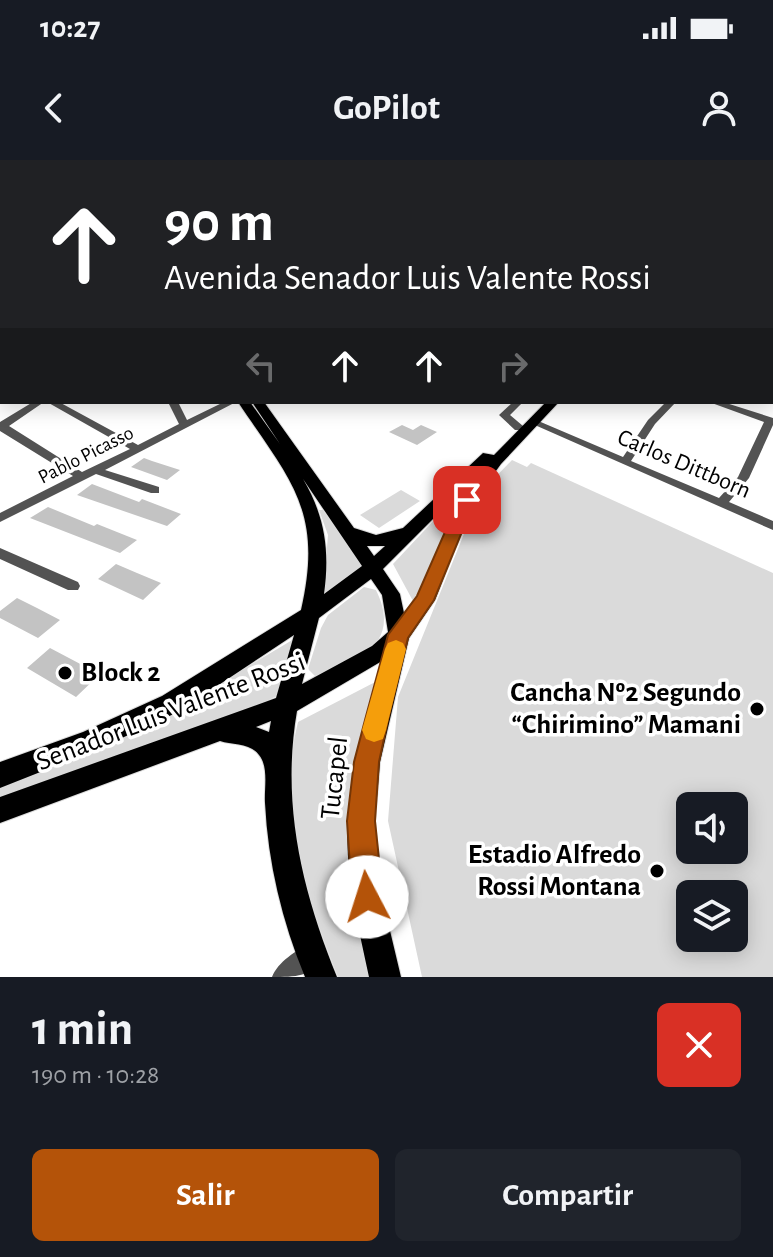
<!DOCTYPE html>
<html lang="es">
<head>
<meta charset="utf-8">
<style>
  :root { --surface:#171b24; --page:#20242c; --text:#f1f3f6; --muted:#9ea1a6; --accent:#b45309 }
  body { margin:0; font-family:"Alegreya Sans",sans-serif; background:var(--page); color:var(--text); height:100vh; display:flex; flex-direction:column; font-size:30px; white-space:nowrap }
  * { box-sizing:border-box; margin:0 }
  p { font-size:26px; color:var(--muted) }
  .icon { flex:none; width:44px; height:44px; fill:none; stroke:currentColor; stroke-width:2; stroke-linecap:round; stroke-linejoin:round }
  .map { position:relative; height:817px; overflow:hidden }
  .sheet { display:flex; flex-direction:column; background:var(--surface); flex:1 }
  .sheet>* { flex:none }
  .guide { position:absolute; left:0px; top:0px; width:774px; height:244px; box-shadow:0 4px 20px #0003; background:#202124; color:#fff; overflow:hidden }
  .buttons { position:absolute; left:676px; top:632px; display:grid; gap:16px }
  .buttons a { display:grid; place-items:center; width:72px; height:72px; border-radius:12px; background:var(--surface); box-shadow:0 4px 20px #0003; font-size:40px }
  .pin { position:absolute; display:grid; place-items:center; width:68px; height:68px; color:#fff; margin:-34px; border-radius:16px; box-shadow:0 4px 12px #0006 }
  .me { position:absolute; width:88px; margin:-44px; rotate:355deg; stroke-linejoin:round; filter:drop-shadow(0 0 6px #0008) }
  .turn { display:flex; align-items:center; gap:28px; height:168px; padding:0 32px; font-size:36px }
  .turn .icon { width:104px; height:104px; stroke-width:2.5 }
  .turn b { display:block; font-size:56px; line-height:68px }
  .lanes { display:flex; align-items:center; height:76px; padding:0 32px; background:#0003; justify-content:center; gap:40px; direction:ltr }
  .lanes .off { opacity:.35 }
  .round { display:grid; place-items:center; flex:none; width:84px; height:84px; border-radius:12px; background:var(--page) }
  .head { display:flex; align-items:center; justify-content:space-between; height:136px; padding:0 32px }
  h1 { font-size:48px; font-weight:700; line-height:60px }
  .primary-button { display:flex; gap:16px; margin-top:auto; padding:16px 32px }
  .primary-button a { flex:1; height:92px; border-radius:12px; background:var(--accent); color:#fff; font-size:32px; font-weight:700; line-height:92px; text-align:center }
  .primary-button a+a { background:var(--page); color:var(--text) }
  .status { display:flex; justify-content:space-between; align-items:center; height:56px; padding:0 40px; background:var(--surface); direction:ltr }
  .status svg { height:22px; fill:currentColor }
  header { display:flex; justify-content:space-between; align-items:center; height:104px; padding:0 32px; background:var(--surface); font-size:36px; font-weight:700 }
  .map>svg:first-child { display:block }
</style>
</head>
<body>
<div class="status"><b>10:27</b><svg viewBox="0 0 49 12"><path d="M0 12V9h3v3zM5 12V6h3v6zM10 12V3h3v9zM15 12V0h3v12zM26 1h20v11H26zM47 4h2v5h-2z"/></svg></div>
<header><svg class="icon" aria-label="back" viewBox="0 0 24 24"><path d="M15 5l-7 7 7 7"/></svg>GoPilot<svg class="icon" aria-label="person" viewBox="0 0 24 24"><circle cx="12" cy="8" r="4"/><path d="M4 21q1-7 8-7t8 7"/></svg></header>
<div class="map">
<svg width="773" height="817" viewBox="0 0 773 817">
  <rect width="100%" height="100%" fill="#fff"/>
  <!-- green -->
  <path fill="#dadada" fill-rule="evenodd" d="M512 300 527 307 531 303 773 413V817H422L388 661 398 537 481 332ZM734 646V690H690V646ZM690 734H734V778H690Z
    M464 328 467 329 446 368 421 430 413 441 393 404Z
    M401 330 420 341 379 368 360 355Z
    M319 350H323L363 407 323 435 328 375Z
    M364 427 376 430C402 483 360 502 315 516L308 509 321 468 328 455Z
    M294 479 283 533 250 549 0 643V627L141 570Z
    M381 519 356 604 369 817H338C306 736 276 649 298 562Z"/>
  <!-- building -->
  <path fill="#c3c3c3" d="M402 265 413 270 421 265 437 272 417 285 389 272Z
    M144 298 152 301 180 310 167 320 131 307Z
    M92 324 139 342 142 339 181 354 167 366 77 335Z
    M48 347 94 366 97 364 137 380 120 393 30 358Z
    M116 404 137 413 161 423 143 440 98 419Z
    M17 438 37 448 60 460 38 478 0 458V451Z
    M50 488 86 507 99 515 76 537 27 508Z"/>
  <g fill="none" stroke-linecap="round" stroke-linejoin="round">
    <defs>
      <path id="major" d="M772 158H773V164H772Z
        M238 242H250L280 284 252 242H264L354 368 376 375 403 368 483 293 494 295 546 242H559L501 304 474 341 435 440 409 478 380 602 375 661 382 737 401 817H369C358 765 344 711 348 658 352 604 368 553 382 501L297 551C281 644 302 731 337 817H305C282 761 268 703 265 643 264 629 269 607 259 595 251 583 232 585 220 581L0 663V637L276 538 294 475 178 552 96 590 0 628V602L83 572 162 536 301 450C324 350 290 320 238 242ZM482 310 459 340 417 436 404 453 400 434 383 409ZM303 319 362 406 324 434C330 391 325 356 303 319ZM367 386H385L374 396ZM371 419 382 435 388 472 372 486 302 524 319 458ZM271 561 269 572 256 567Z"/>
    </defs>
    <!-- major casing -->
    <use href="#major" stroke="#dbdbdb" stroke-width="2"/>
    <!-- minor -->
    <path fill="#535353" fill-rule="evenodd" d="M773 116V120L772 121V117Z
      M0 122H2V126H0Z
      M0 136H2V140H0Z
      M772 137H773V141H772Z
      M0 156H2V160H0Z
      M0 167H2L0 172Z
      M0 178H2V182H0Z
      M772 197H773V201H772Z
      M2 231V238L0 239V232Z
      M33 242H44L9 266 82 312 130 289 47 242H59L138 285 179 264 168 242H178L187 260 224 242H236L105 310 159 327V333H151L96 314 0 362V353L73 316 0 271V262Z
      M513 242H523L510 255 523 266V270H515L499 255Z
      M666 242H676L655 264 631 301 719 338 738 317 764 262 709 242H723L773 258V265L749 318 729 342 773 361V370L528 262 536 260 623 297 648 260Z
      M0 388 78 422 80 426 78 430H68L0 399Z
      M311 784 320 787 323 796C313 817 295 817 272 817 278 802 296 790 311 784Z"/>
    <!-- major -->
    <use href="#major" fill="#000" fill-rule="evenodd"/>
  </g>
  <!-- sky -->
  <linearGradient id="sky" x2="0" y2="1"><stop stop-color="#8baccc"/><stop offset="0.5" stop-color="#fff"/><stop offset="1" stop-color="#fff" stop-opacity="0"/></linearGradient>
  <rect width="773" height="230" fill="url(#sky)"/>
  <!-- route -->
  <path fill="#b45309" stroke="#753606" stroke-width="2" d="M467 335 475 340 434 440 408 478 388 560 379 602 375 661 383 737 378 747 367 752 357 747 352 737 347 661 354 602 365 560 388 475 417 436 459 340Z"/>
  <!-- slow -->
  <path fill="#f59e0b" d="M396 480 403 483 406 489 386 570 383 579 374 582 366 579 362 570 385 489 388 483Z"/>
  <!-- markers -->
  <g fill="#000" stroke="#fff" stroke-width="3">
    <circle cx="65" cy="513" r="8"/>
    <circle cx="757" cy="549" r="8"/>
    <circle cx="657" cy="711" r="8"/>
  </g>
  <g text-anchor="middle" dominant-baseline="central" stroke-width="7" stroke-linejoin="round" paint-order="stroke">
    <!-- far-street labels -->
    <g font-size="20" fill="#000" stroke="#fff">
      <text transform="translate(86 295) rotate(-27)">Pablo Picasso</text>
    </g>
    <!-- street labels -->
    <g font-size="24" fill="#000" stroke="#fff">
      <text transform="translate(684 304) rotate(23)">Carlos Dittborn</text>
    </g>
    <!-- near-poi labels -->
    <g font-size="28" font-weight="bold" fill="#000" stroke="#fff" text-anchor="end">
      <text x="81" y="513" text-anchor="start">Block 2</text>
      <text x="741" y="533">Cancha Nº2 Segundo<tspan x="741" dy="32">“Chirimino” Mamani</tspan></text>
      <text x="641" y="695">Estadio Alfredo<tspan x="641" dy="32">Rossi Montana</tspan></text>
    </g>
    <!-- near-street labels -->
    <g font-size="28" fill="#000" stroke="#fff">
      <text transform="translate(171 552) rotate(-21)">Senador Luis Valente Rossi</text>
      <text transform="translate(335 618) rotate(-84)">Tucapel</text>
    </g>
  </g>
</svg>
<div class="buttons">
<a><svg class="icon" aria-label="sound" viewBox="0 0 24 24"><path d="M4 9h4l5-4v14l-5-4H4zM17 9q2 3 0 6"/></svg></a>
<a><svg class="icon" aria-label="layers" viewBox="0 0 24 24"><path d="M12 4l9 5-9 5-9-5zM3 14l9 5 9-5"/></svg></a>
</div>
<div class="pin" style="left:467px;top:340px;background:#d93025"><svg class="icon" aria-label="arrive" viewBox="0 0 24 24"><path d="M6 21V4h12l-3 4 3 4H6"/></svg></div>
<svg class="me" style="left:367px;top:737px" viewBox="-20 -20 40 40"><circle r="19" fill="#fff"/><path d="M0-13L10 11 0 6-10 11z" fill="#b45309"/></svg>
<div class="guide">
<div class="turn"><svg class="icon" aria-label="ahead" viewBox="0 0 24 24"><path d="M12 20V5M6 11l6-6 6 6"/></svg><div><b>90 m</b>Avenida Senador Luis Valente Rossi</div></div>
<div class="lanes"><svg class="icon off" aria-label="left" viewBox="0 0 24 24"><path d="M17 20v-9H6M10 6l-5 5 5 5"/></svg><svg class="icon" aria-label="ahead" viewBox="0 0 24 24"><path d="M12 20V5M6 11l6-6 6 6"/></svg><svg class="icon" aria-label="ahead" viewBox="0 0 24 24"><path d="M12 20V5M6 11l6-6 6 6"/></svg><svg class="icon off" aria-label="right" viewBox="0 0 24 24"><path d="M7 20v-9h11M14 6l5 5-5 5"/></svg></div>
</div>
</div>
<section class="sheet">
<div class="head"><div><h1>1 min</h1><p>190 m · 10:28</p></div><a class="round" style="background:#d93025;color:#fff"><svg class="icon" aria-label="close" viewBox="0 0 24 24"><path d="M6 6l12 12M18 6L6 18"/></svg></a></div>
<div class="primary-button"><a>Salir</a><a>Compartir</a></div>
</section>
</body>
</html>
